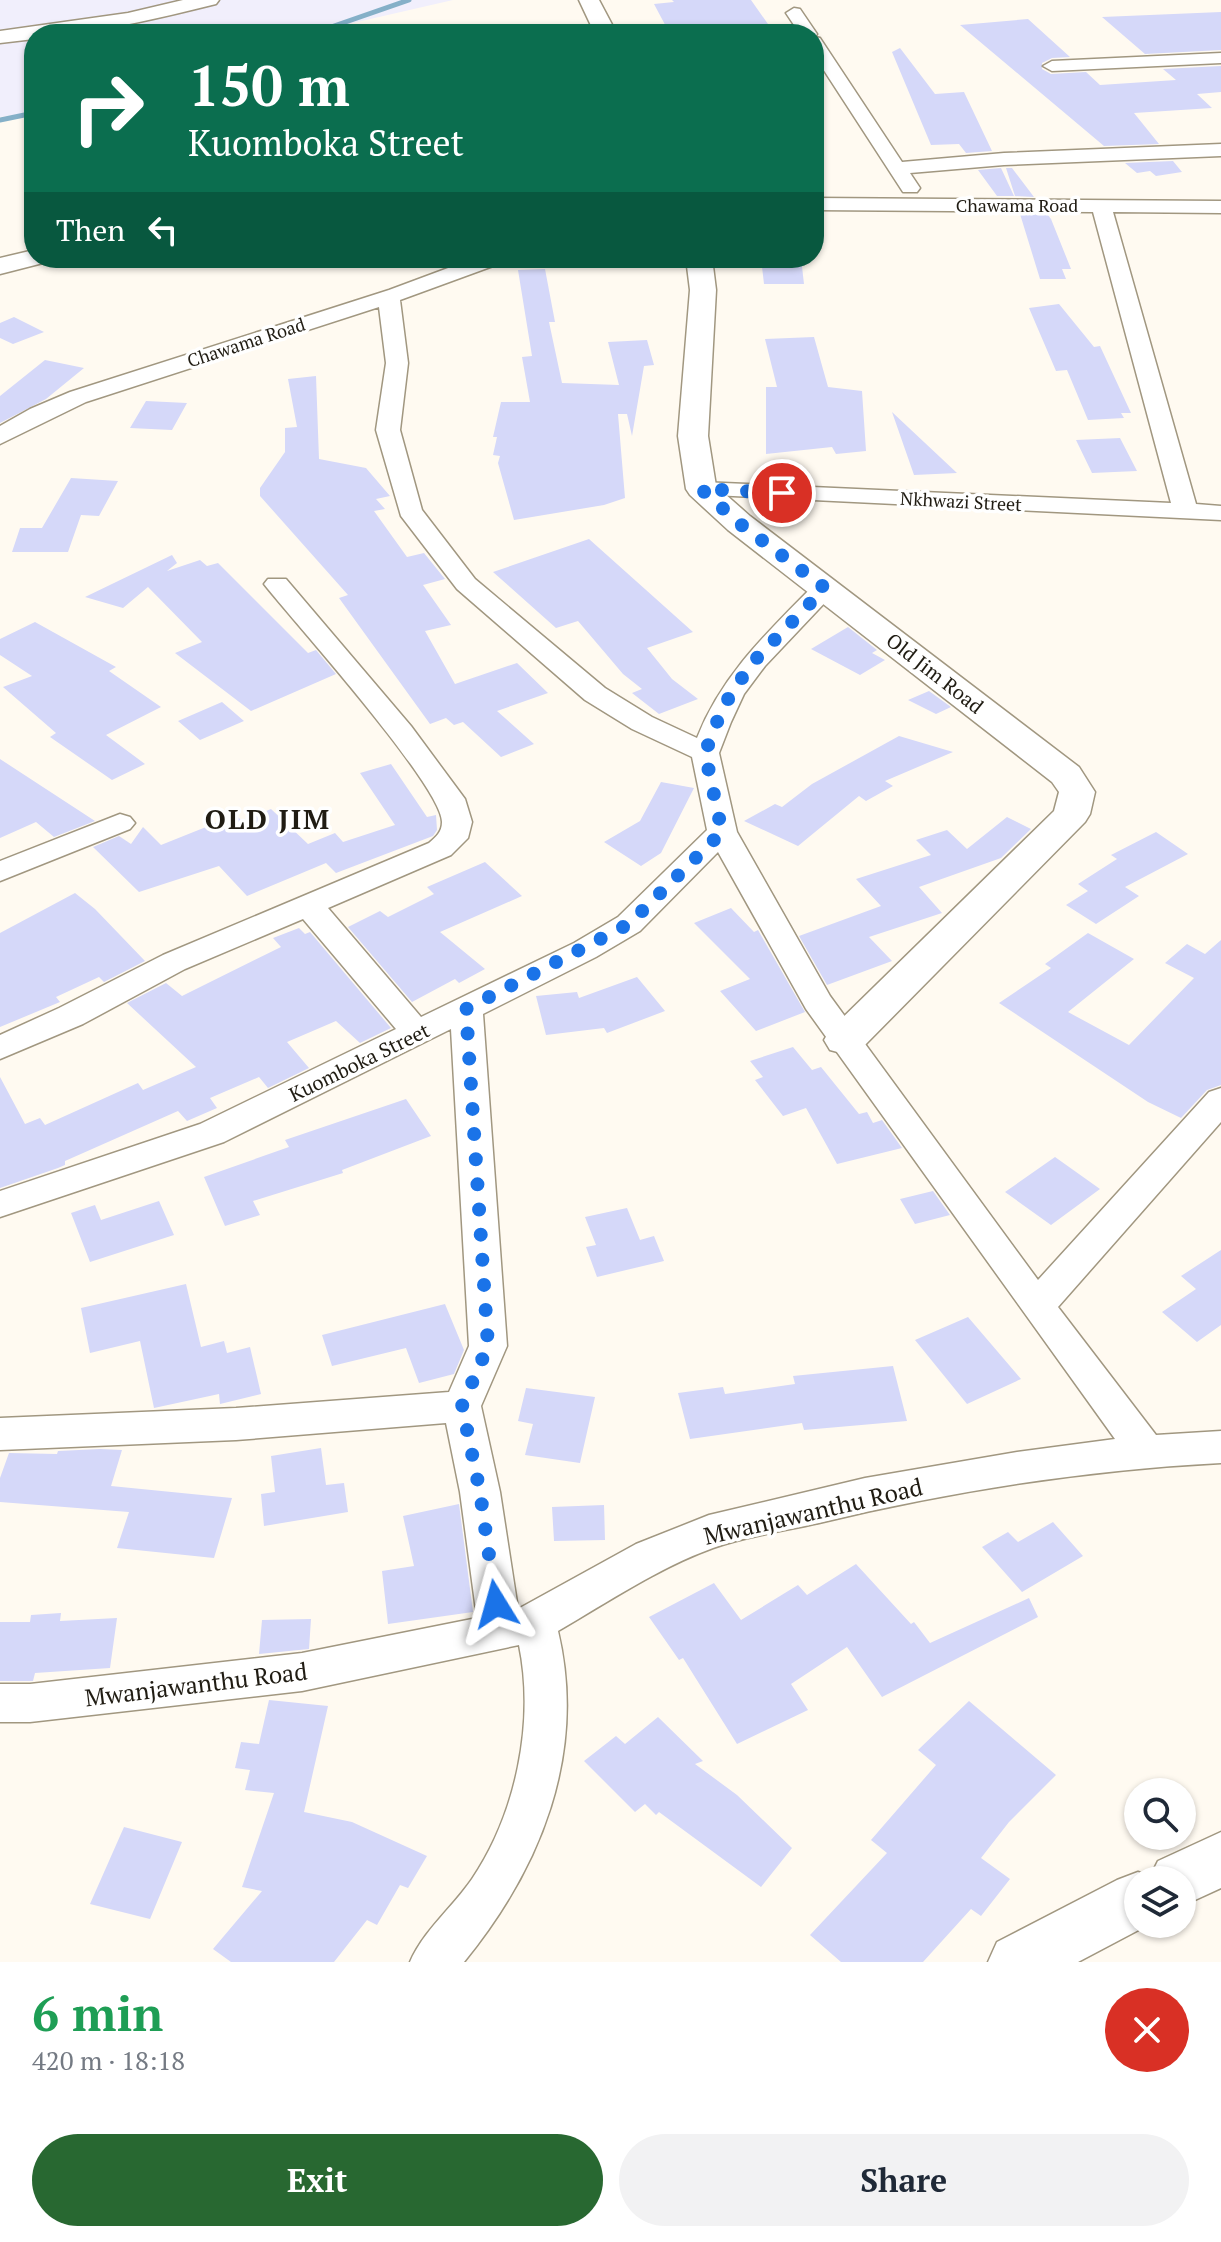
<!DOCTYPE html>
<html lang="en">
<head>
<meta charset="utf-8">
<style>
  :root { --surface:#fff; --page:#f2f2f3; --text:#1f2937; --muted:#747a83; --accent:#286831 }
  body { margin:0; font-family:"PT Serif",serif; background:var(--page); color:var(--text); height:100vh; display:flex; flex-direction:column; font-size:30px; white-space:nowrap }
  * { box-sizing:border-box; margin:0 }
  p { font-size:26px; color:var(--muted) }
  .icon { flex:none; width:44px; height:44px; fill:none; stroke:currentColor; stroke-width:2; stroke-linecap:round; stroke-linejoin:round }
  .map { position:relative; height:1962px; overflow:hidden }
  .panel { display:flex; flex-direction:column; background:var(--surface); flex:1 }
  .panel>* { flex:none }
  .hud { position:absolute; left:24px; top:24px; width:800px; height:244px; border-radius:32px; box-shadow:0 2px 6px #0004; background:#0b6e4f; color:#fff; overflow:hidden }
  .buttons { position:absolute; left:1124px; top:1778px; display:grid; gap:16px }
  .buttons a { display:grid; place-items:center; width:72px; height:72px; border-radius:50%; background:var(--surface); box-shadow:0 2px 6px #0004; font-size:40px }
  .pin { position:absolute; display:grid; place-items:center; width:68px; height:68px; color:#fff; margin:-34px; border:4px solid #fff; border-radius:50%; box-shadow:0 2px 8px #0007 }
  .me { position:absolute; width:88px; margin:-44px; rotate:352deg; stroke-linejoin:round; filter:drop-shadow(0 0 6px #0008) }
  .turn { display:flex; align-items:center; gap:28px; height:168px; padding:0 32px; font-size:36px }
  .turn .icon { width:104px; height:104px; stroke-width:2.5 }
  .turn b { display:block; font-size:56px; line-height:68px }
  .then { display:flex; align-items:center; height:76px; padding:0 32px; background:#0003; gap:16px; font-size:30px }
  .round { display:grid; place-items:center; flex:none; width:84px; height:84px; border-radius:42px; background:var(--page) }
  .summary { display:flex; align-items:center; justify-content:space-between; height:136px; padding:0 32px }
  h1 { font-size:48px; font-weight:600; line-height:60px; color:#1e9e55 }
  .cta { display:flex; gap:16px; margin-top:auto; padding:16px 32px }
  .cta a { flex:1; height:92px; border-radius:48px; background:var(--accent); color:#fff; font-size:32px; font-weight:600; line-height:92px; text-align:center }
  .cta a+a { background:var(--page); color:var(--text) }
  .map>svg:first-child { display:block }
</style>
</head>
<body>
<div class="map">
<svg width="1221" height="1962" viewBox="0 0 1221 1962">
  <rect width="100%" height="100%" fill="#fffaf1"/>
  <!-- industrial -->
  <path fill="#f1effc" d="M0 0H453L305 34H34V112L0 117Z"/>
  <g fill="none" stroke-linecap="round" stroke-linejoin="round">
    <!-- stream -->
    <path stroke="#85b0c8" stroke-width="5" d="M311 34 409 0
      M0 120 34 113"/>
  </g>
  <!-- building -->
  <path fill="#d5d8f9" d="M672 0H751L775 34H670L654 4 674 2Z
    M1221 12V50L1145 54 1102 17Z
    M1028 19 1070 57 1052 58 1042 63V69L1051 74 1086 72 1100 85 1176 80 1163 69 1221 66V92L1197 94 1212 108 1134 113 1159 144 1104 146 960 25Z
    M900 48 935 94 964 92 992 151 966 153 959 144 931 145 892 52Z
    M1173 161 1182 172 1156 176 1150 171 1137 173 1125 163Z
    M1001 168 1014 196H997L978 170Z
    M1006 168H1012L1034 197 1015 196Z
    M1020 214 1048 215 1051 219 1071 269H1062L1066 279H1040Z
    M761 258H801L804 284H764Z
    M545 269 555 322H549L562 383 619 385 608 342 647 340 654 365 644 366 632 436 627 414H618L625 498 604 505 514 520 498 463 500 456 493 455 497 437H493L501 402H530L522 357 532 356 518 270Z
    M1059 304 1094 347 1100 346 1131 413H1121L1124 418 1088 420 1067 370 1056 371 1029 308Z
    M14 317 44 332 13 344 0 338V323Z
    M814 337 828 387 862 391 866 451 836 454 832 447 766 454V387H777L765 339Z
    M45 360 84 368 46 399 0 423V396Z
    M316 376 319 459 366 468 390 496 376 499 385 509 374 511 407 557 424 553 445 579 423 585 451 625 425 631 455 684 517 663 548 693 497 711 534 744 501 757 463 722 454 725 446 718 430 724 339 598 348 595 260 496V488L285 452V428L297 427 288 379Z
    M146 401 187 403 172 430 130 428Z
    M892 412 957 473 914 475Z
    M1120 438 1137 471 1092 473 1076 440Z
    M71 478 118 481 99 516 81 515 68 552H12L20 528H42Z
    M589 539 693 632 647 648 672 679 698 699 659 714 632 693 642 689 623 674 578 621 556 628 493 572Z
    M172 555 177 563 167 571 200 560 207 566 218 563 308 653 316 650 336 674 251 711 175 653 202 642 148 587 123 608 85 597Z
    M35 622 116 667 109 671 161 707 106 735 145 764 112 780 50 737 56 733 3 687 32 676 0 655V639Z
    M848 627 877 650 872 653 885 660 860 675 811 649Z
    M929 691 951 707 936 714 908 700Z
    M222 702 244 721 200 740 178 721Z
    M899 736 953 752 885 781 893 786 866 801 859 796 798 846 744 821 775 804 782 807 812 784Z
    M0 759 95 821 54 837 36 822 0 838Z
    M391 764 427 817 436 815 437 830 433 836 336 873 326 863 247 896 219 866 139 892 93 847 119 836 131 844 143 827 161 845 236 815 242 821 271 809 308 844 335 833 343 842 395 825 360 773Z
    M661 782 694 788 661 853 641 866 604 842 640 821Z
    M1007 817 1031 829 1001 858 919 887 942 913 869 937 892 961 827 985 799 936 881 906 856 879 931 855 916 840 947 830 967 849Z
    M1156 832 1188 854 1125 887 1139 896 1096 924 1066 905 1088 891 1078 884 1117 859 1111 855Z
    M485 862 522 896 440 932 485 969 459 983 455 979 412 1002 348 927 380 911 388 917 434 894 427 887Z
    M75 893 95 909 145 961 104 982 99 977 56 997 60 1002 0 1027V933Z
    M731 908 754 932 758 930 805 1012 756 1031 720 991 750 979 694 923Z
    M299 928 305 934 310 932 391 1028 360 1043 336 1021 287 1042 309 1068 268 1088 259 1077 210 1098 217 1108 187 1121 178 1111 65 1161V1165L58 1168 0 1188V1077L25 1124 40 1118 45 1125 138 1083 143 1090 196 1067 127 1003 166 983 182 996 281 947 273 938Z
    M1088 933 1134 959 1068 1012 1129 1045 1194 978 1165 963 1187 944 1205 954 1221 940V1085L1207 1090 1181 1118 1148 1102 999 1003 1051 968 1045 964Z
    M637 977 665 1011 607 1033 604 1028 546 1035 536 996 577 992 579 998Z
    M793 1047 812 1070 821 1067 859 1114 867 1112 873 1123 882 1120 902 1148 837 1164 806 1108 783 1116 755 1080 763 1077 750 1061Z
    M406 1099 431 1136 342 1170 343 1173 253 1201 260 1215 225 1226 204 1177 289 1147 285 1140Z
    M1055 1157 1100 1189 1051 1225 1005 1192Z
    M933 1191 950 1215 915 1224 900 1199Z
    M159 1201 174 1235 90 1262 71 1213 95 1205 101 1220Z
    M627 1208 640 1240 654 1236 664 1261 597 1277 586 1247 596 1245 585 1217Z
    M1221 1250V1325L1197 1342 1162 1312 1196 1289 1181 1276Z
    M186 1284 201 1347 224 1341 227 1353 250 1347 261 1394 220 1404 219 1394 154 1408 140 1341 90 1353 81 1308Z
    M445 1304 464 1350 454 1374 419 1383 406 1348 332 1366 322 1335Z
    M968 1317 1021 1379 967 1404 915 1340Z
    M893 1366 907 1421 804 1430 802 1423 690 1439 678 1393 723 1387 725 1394 795 1384 793 1376Z
    M526 1388 595 1397 580 1463 525 1455 533 1424 518 1421Z
    M321 1448 326 1485 344 1483 348 1512 264 1526 261 1494 275 1492 271 1456Z
    M100 1449 122 1450 111 1486 232 1498 214 1558 117 1548 129 1512 0 1502V1478L9 1453 57 1454 58 1451Z
    M459 1504 473 1612 388 1624 382 1571 414 1566 403 1516Z
    M604 1505 605 1540 554 1541 552 1507Z
    M1053 1522 1083 1556 1022 1592 982 1547 1008 1532 1018 1542Z
    M856 1564 911 1624 914 1622 930 1643 1029 1598 1038 1617 882 1697 847 1647 791 1684 808 1710 737 1744 683 1658 679 1660 649 1617 714 1583 741 1620 798 1585 807 1595Z
    M61 1613 60 1621 117 1618 110 1668 35 1673 33 1681H0V1622H30L31 1615Z
    M311 1619 309 1649 259 1654 262 1620Z
    M269 1700 328 1706 304 1812 352 1822 427 1856 408 1888 400 1885 377 1925 367 1920 334 1962H231L213 1949 262 1891 242 1887 274 1793 245 1790 250 1770 235 1768 241 1742 259 1744Z
    M969 1701 1056 1775 1009 1822 981 1858 1010 1879 981 1916 971 1909 923 1962H841L810 1935 887 1853 871 1840 936 1765 918 1750Z
    M658 1717 703 1761 695 1764 737 1795 792 1848 761 1887 659 1812 656 1815 645 1804 635 1812 584 1761 616 1736 625 1744Z
    M124 1827 182 1842 150 1919 90 1904Z"/>
  <g fill="none" stroke-linecap="round" stroke-linejoin="round">
    <defs>
      <path id="minor" d="M794 8 800 9 817 34 815 37 820 38 902 162 1004 153 1221 144V156L1004 165 910 173 920 188 917 192H903L814 55V34H800L786 13Z
        M1221 53V63L1052 71 1043 66 1052 61Z
        M814 198 1221 201V213L1113 212 1196 504 1221 506V520L692 494 689 489 692 484 701 482 1171 503 1093 212 814 210Z
        M475 258H507L504 262 400 300 408 363 400 430 422 510 475 579 605 688 652 717 697 738C722 674 769 631 816 583H834L838 588 834 593 765 666 744 694 731 722 719 753 737 832 830 996 1038 1280 1209 1092 1221 1088V1122L1058 1307 1156 1435 1221 1431V1463C1086 1470 951 1491 819 1523 784 1531 747 1536 713 1548 658 1568 608 1602 558 1631 587 1753 541 1868 464 1962H410C424 1930 452 1908 472 1879 516 1814 535 1722 519 1645L302 1691 30 1722H0V1684H30L302 1653 477 1618 460 1492 446 1423 236 1440 0 1450V1418L236 1408 449 1392 469 1346 451 1029 224 1142 0 1217V1191L200 1124 396 1029 303 919 185 969 83 1024 0 1059V1035L59 1008 163 955 429 843C436 837 442 832 442 822 442 787 298 626 268 589L264 584 268 579H286L411 726 465 799 472 822 468 838 451 855 328 908 421 1017 574 943 618 917 707 830 692 757 632 729 585 700 457 589 401 516 376 430 386 363 379 307 86 402 0 444V426L30 409 70 392 389 290ZM718 852 806 1009 1115 1439 1017 1452 865 1478 709 1515 636 1544 518 1609 500 1492 481 1406 507 1346 483 1014 596 957 640 931Z
        M120 814 130 817 135 823 130 829 0 881V861Z"/>
      <path id="tertiary" d="M183 0H219L216 4C156 19 96 34 34 34V39L0 43V31L128 13Z
        M579 0H599L617 34H595Z
        M34 250V258H47L43 263 0 274V258Z
        M686 258H712L716 290 708 436 716 486 750 516 1079 767 1095 792 1090 814 1085 822 860 1050 845 1054 830 1050 824 1040 830 1030 1054 811 1059 792 1052 782 728 530 690 495 686 489 678 436 690 290Z
        M1221 1832V1888L1182 1906V1880H1138V1924H1150L1078 1962H988L997 1942 1117 1880 1138 1872 1150 1877 1158 1861Z"/>
    </defs>
    <!-- minor casing -->
    <use href="#minor" stroke="#a19780" stroke-width="3"/>
    <!-- tertiary casing -->
    <use href="#tertiary" stroke="#a19780" stroke-width="3"/>
    <!-- minor -->
    <use href="#minor" fill="#fff" fill-rule="evenodd"/>
    <!-- tertiary -->
    <use href="#tertiary" fill="#fff" fill-rule="evenodd"/>
  </g>
  <g fill="none" stroke-linecap="round" stroke-linejoin="round">
    <!-- route -->
    <path stroke="#1a73e8" stroke-width="14" stroke-dasharray="0 25.2" d="M496 1604 480 1492 462 1406 488 1346 466 1009 629 924 722 832 705 753 717 722 731 693 755 660 825 588 739 523 701 489 782 493"/>
  </g>
  <g text-anchor="middle" dominant-baseline="central" stroke-width="7" stroke-linejoin="round" paint-order="stroke">
    <!-- far-street labels -->
    <g font-size="18" fill="#201c13" stroke="#fff">
      <text x="1017" y="205">Chawama Road</text>
      <text transform="translate(246 342) rotate(-18)">Chawama Road</text>
      <text transform="translate(961 501) rotate(3)">Nkhwazi Street</text>
    </g>
    <!-- street labels -->
    <g font-size="20" fill="#201c13" stroke="#fff">
      <text transform="translate(935 673) rotate(38)">Old Jim Road</text>
      <text transform="translate(359 1062) rotate(-26)">Kuomboka Street</text>
    </g>
    <!-- near-street labels -->
    <g font-size="24" fill="#201c13" stroke="#fff">
      <text transform="translate(813 1511) rotate(-13)">Mwanjawanthu Road</text>
      <text transform="translate(196 1684) rotate(-7)">Mwanjawanthu Road</text>
    </g>
    <!-- district labels -->
    <g font-size="28" font-weight="bold" letter-spacing="2" fill="#201c13" stroke="#fff">
      <text x="268" y="818">OLD JIM</text>
    </g>
  </g>
</svg>
<div class="buttons">
<a><svg class="icon" aria-label="search" viewBox="0 0 24 24"><circle cx="10" cy="10" r="6"/><path d="M15 15l6 6"/></svg></a>
<a><svg class="icon" aria-label="layers" viewBox="0 0 24 24"><path d="M12 4l9 5-9 5-9-5zM3 14l9 5 9-5"/></svg></a>
</div>
<div class="pin" style="left:782px;top:493px;background:#d93025"><svg class="icon" aria-label="arrive" viewBox="0 0 24 24"><path d="M6 21V4h12l-3 4 3 4H6"/></svg></div>
<svg class="me" style="left:496px;top:1604px" viewBox="-20 -20 40 40"><path d="M0-17L14 15 0 8-14 15z" fill="#1a73e8" stroke="#fff" stroke-width="4"/></svg>
<div class="hud">
<div class="turn"><svg class="icon" aria-label="right" viewBox="0 0 24 24"><path d="M7 20v-9h11M14 6l5 5-5 5"/></svg><div><b>150 m</b>Kuomboka Street</div></div>
<div class="then">Then<svg class="icon" aria-label="left" viewBox="0 0 24 24"><path d="M17 20v-9H6M10 6l-5 5 5 5"/></svg></div>
</div>
</div>
<section class="panel">
<div class="summary"><div><h1>6 min</h1><p>420 m · 18:18</p></div><a class="round" style="background:#d93025;color:#fff"><svg class="icon" aria-label="close" viewBox="0 0 24 24"><path d="M6 6l12 12M18 6L6 18"/></svg></a></div>
<div class="cta"><a>Exit</a><a>Share</a></div>
</section>
</body>
</html>
